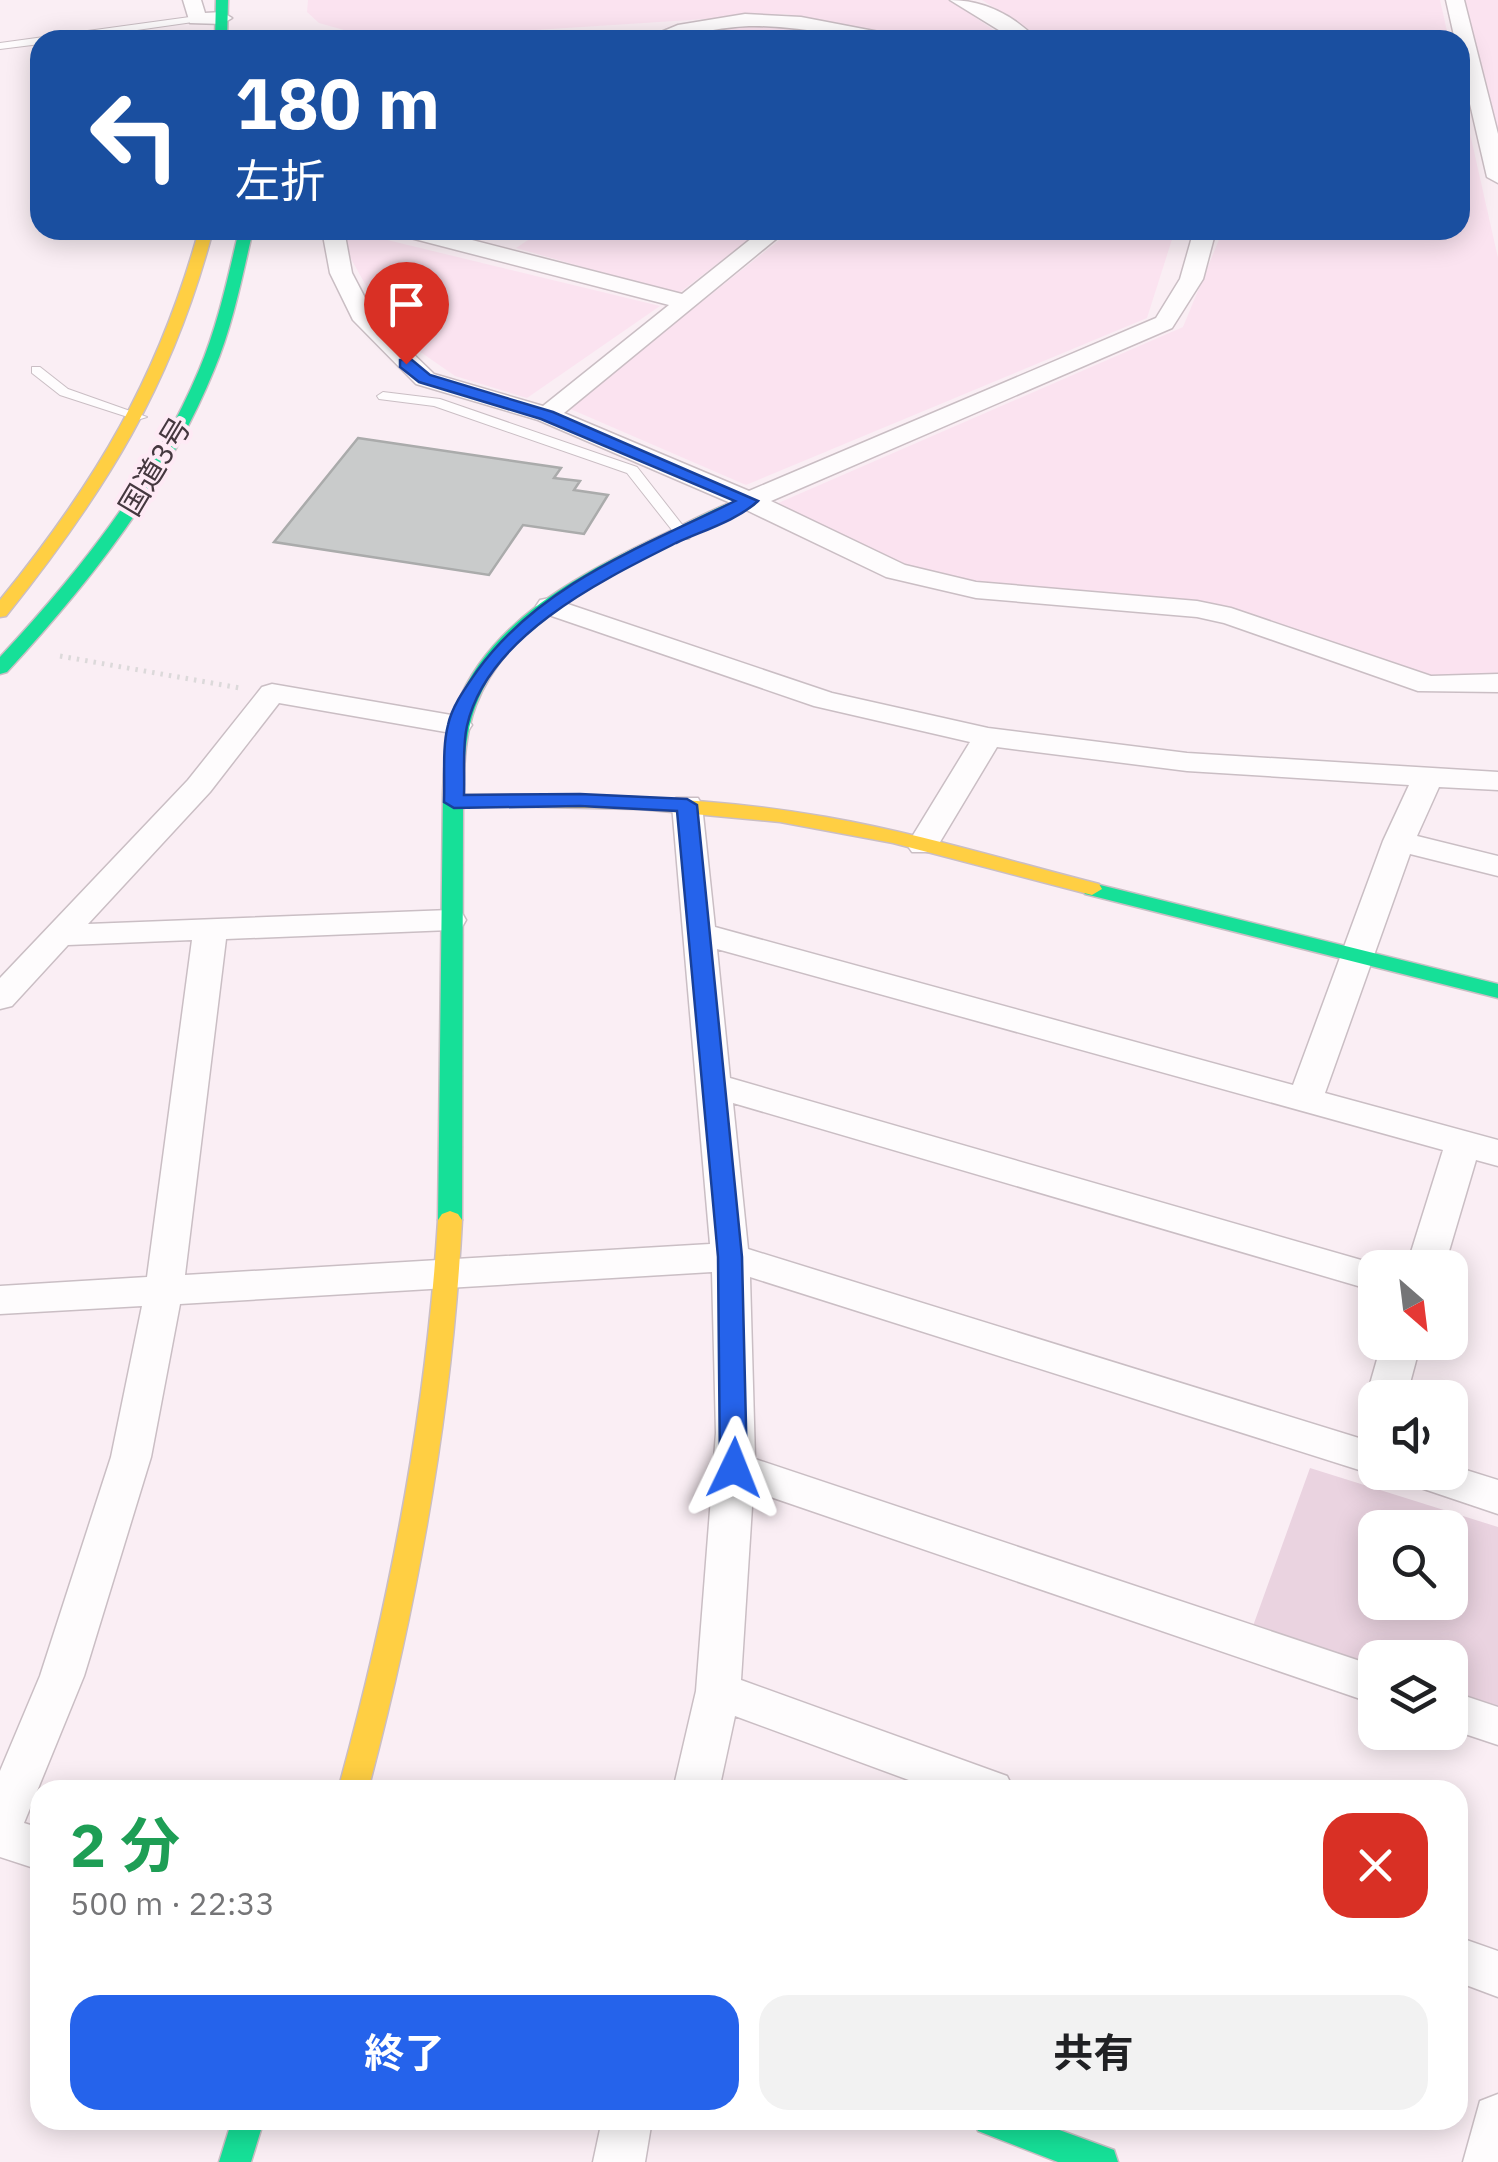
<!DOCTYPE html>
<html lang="ja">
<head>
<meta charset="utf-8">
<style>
  :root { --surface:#fff; --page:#f2f2f2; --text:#202124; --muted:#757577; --accent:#2563eb }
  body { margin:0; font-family:"IBM Plex Sans","Noto Sans JP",sans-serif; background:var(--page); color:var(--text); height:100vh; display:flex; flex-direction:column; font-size:38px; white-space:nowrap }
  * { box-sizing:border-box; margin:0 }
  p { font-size:32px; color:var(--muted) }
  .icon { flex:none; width:55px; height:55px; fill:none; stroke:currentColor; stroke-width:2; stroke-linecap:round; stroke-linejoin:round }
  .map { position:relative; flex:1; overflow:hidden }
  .side { position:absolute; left:30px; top:1780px; width:1438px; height:350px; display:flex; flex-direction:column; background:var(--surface); border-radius:30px; box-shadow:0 5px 25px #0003 }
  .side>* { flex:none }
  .banner { position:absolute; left:30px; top:30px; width:1440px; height:210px; border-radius:30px; box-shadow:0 5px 25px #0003; background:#1a4fa0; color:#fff; overflow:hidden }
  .needle { width:65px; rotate:152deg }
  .fabs { position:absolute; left:1358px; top:1250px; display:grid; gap:20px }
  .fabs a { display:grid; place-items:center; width:110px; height:110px; border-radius:20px; background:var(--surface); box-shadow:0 5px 25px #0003; font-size:50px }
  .pin { position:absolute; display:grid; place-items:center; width:85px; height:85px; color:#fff; margin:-102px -42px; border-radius:50% 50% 50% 0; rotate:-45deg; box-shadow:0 0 10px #0007 }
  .pin .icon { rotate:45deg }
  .me { position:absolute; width:110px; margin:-55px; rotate:2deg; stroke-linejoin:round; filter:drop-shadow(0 0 8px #0008) }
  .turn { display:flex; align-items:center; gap:35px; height:210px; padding:0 40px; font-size:45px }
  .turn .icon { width:130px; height:130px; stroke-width:2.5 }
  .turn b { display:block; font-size:70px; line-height:85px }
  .round { display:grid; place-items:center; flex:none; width:105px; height:105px; border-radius:30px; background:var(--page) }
  .head { display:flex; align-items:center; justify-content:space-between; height:170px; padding:0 40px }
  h1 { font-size:60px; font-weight:700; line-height:75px; color:#1e9e55 }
  .action { display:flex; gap:20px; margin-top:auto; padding:20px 40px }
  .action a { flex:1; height:115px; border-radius:30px; background:var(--accent); color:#fff; font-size:40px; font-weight:700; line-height:115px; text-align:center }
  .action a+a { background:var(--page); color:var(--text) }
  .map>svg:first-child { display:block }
</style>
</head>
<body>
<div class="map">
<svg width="1498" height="2162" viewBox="0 0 1498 2162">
  <rect width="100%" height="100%" fill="#faeef4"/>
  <!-- built -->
  <path fill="#fbe3f0" d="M308 0H950L1005 38 915 40 785 14 380 40 319 23 307 12Z
    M982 0H1440L1449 40H1044Z
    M1463 0H1498V137Z
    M775 22 817 30 802 40H682L719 27Z
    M1460 89 1498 258V673L1426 676 1207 604 976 583 918 570 776 504 1183 327 1223 230H1460Z
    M335 230H346L660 306 527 398 455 376 409 344 375 302Z
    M543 230H761L678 294 516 248Z
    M792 230H1175L1147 318 746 485 568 408Z"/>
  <!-- green -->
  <path fill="#ead3e0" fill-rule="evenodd" d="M1310 1468 1498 1527V1709L1450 1692V1658H1375V1667L1253 1626ZM1375 1528H1450V1602H1375Z"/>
  <!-- building -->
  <path fill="#c9cbcb" stroke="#aaabab" stroke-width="2.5" d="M358 438 561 468 554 478 580 481 574 490 608 495 584 534 523 525 489 575 274 542Z"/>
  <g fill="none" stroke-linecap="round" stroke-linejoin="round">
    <defs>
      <path id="lane" d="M197 16 200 17V21L67 40H40V44L0 49V43Z
        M32 367H40L68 389 147 417 137 420 60 395 32 373Z
        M383 392 440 399 637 467 691 536 689 539H679L627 473 434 406 379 399 377 396Z"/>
      <path id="street" d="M183 0H201L205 13 222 12 232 18 222 24 190 23Z
        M950 0C983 0 1014 15 1037 40H1015Z
        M1446 0H1464L1498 134V183L1487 177 1460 61V40H1455Z
        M745 14 801 17 900 36 903 40C851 40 801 25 749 26 712 27 679 40 642 40L678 25Z
        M322 230H344L352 273 375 317 434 374 543 406 669 305 399 235 396 230H433L682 294 762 230H787L564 413 749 491 1156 318 1180 279 1194 230H1216L1203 279 1172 328 771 501 905 565 976 582 1197 601 1231 608 1431 676 1498 674V692L1418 691 1224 623 1197 617 976 598 886 577 740 507 538 420 416 384 353 320 330 273Z
        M550 598 832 693 988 728 1187 753 1498 772V790L1439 787 1417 836 1498 856V876L1410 854 1325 1093 1498 1140V1166L1476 1160 1444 1268H1406L1443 1150 717 949 730 1078 1389 1268H1375V1291L733 1103 748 1249 1375 1443V1472H1383L1375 1475 750 1277 755 1459 1375 1666V1704L753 1491 741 1680 1007 1776 1014 1790H936L735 1716 719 1790H673L696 1691 716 1433 712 1272 180 1304 151 1457 84 1676 24 1823 40 1828V1870L0 1857V1771L40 1676 111 1457 142 1306 0 1314V1286L147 1277 192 940 68 945 12 1006 0 1009V978L188 780 262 687 272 684 457 716 468 719 472 725 468 731 457 734 279 703 210 792 88 924 450 910 462 913 466 920 462 927 450 930 226 939 185 1275 710 1244 672 805 676 798H698L702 805 715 927 1293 1085 1383 841 1409 785 1187 771 997 747 934 852H912L907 845 970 742 814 706 540 612 536 606 540 600Z
        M1382 1342H1421L1406 1398H1375V1410L1366 1398Z
        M1450 1465 1498 1480V1514L1406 1483 1400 1472H1450Z
        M1450 1691 1498 1707V1745L1450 1729Z
        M1458 1937 1498 1951V1997L1458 1982Z
        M1498 2094V2162H1463L1480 2101Z
        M602 2120H652L645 2162H593Z"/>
      <path id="fast" d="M216 0H228L227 40H215Z
        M239 230H253C242 277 233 325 214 370 167 485 90 582 7 672L0 674V657C80 571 153 479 199 370 218 325 228 277 239 230Z
        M749 496 757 501 755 505C662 550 516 599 476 705 465 733 464 765 463 795L462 1220 458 1226H442L438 1220 443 795C444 765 446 733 457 705 489 623 576 576 651 540 683 526 716 506 749 496Z
        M1092 883 1498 984V998L1085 894 1082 889Z
        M232 2120H264L251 2162H219Z
        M973 2120H1032L1114 2150 1118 2162H1058L978 2131Z"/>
      <path id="slow" d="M199 230H213C172 385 106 491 6 616L0 617V600C96 482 158 378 199 230Z
        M454 795C578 794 703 795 826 817 918 833 1009 861 1099 884L1102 889 1092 895 893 843 780 822 640 809 447 805 444 801Z
        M450 1211 458 1214 462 1220C452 1415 418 1602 368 1790H338C390 1602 426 1415 438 1220L442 1214Z"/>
    </defs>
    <!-- lane casing -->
    <use href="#lane" stroke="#cabec4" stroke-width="2"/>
    <!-- street casing -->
    <use href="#street" stroke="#cabec4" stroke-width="3"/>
    <!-- fast casing -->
    <use href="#fast" stroke="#cabec4" stroke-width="3"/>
    <!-- slow casing -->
    <use href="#slow" stroke="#cabec4" stroke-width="3"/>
    <!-- path -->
    <path stroke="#dcd9da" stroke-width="5" stroke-dasharray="2.5 6" stroke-linecap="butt" d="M60 656 240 688"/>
    <!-- lane -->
    <use href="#lane" fill="#fefcfd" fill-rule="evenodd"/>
    <!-- street -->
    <use href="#street" fill="#fefcfd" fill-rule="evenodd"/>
    <!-- fast -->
    <use href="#fast" fill="#16e098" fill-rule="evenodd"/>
    <!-- slow -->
    <use href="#slow" fill="#ffcf43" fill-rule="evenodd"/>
  </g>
  <!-- route -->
  <path fill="#2563eb" stroke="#184099" stroke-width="2.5" d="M400 360H412L430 375 553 412 758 501C738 520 702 531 676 543 602 580 487 636 467 726 462 747 465 773 464 795L580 794 687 799 697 805 742 1257 747 1468 743 1475 734 1479 724 1475 720 1468 718 1257 677 811 580 806 454 808 444 802C445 778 442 748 448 725 452 706 466 687 477 671 540 584 642 547 735 501L541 419 419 382 400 367Z"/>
  <g text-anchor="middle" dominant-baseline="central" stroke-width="8" stroke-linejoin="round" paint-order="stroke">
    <!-- far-street labels -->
    <g font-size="30" fill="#45383f" stroke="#feeaf5">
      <text transform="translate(154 466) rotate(-59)">国道3号</text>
    </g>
  </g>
</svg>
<div class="fabs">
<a><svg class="needle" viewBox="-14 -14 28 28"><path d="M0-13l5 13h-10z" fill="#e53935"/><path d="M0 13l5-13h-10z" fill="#757577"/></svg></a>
<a><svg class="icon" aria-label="sound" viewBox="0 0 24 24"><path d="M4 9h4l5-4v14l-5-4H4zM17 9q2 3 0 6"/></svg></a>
<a><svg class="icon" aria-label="search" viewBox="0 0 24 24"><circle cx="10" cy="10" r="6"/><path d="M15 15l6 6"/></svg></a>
<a><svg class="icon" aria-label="layers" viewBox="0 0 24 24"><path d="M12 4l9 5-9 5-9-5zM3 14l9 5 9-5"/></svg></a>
</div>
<div class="pin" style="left:406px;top:364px;background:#d93025"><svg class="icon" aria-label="arrive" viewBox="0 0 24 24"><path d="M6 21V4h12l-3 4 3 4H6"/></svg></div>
<svg class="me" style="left:734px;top:1468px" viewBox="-20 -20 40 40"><path d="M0-17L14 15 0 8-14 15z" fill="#2563eb" stroke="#fff" stroke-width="4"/></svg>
<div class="banner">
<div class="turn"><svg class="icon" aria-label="left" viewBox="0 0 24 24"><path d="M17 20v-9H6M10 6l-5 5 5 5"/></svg><div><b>180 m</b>左折</div></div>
</div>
<section class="side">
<div class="head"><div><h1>2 分</h1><p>500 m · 22:33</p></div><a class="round" style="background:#d93025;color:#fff"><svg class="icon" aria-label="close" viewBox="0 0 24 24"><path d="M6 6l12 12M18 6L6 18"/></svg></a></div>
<div class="action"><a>終了</a><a>共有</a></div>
</section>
</div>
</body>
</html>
